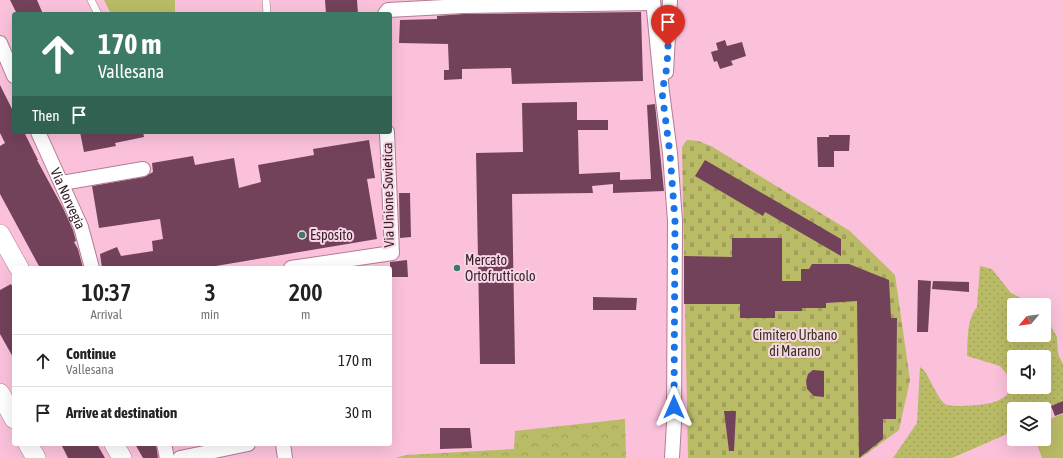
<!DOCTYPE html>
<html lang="en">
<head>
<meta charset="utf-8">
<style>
  :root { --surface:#fff; --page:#f6f6f6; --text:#222; --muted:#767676; --line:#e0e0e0 }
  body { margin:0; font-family:"Asap Condensed",sans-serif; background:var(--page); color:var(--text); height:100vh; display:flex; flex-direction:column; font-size:15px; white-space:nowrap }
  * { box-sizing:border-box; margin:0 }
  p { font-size:13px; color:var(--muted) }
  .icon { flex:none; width:22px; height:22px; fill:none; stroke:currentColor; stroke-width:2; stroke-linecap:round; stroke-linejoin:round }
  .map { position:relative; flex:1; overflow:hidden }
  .drawer { position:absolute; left:12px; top:266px; width:380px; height:180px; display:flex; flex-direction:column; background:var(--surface); border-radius:4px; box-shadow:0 4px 16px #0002 }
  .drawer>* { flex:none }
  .banner { position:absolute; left:12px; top:12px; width:380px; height:122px; border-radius:4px; box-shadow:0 4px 16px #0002; background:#3d7a66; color:#fff; overflow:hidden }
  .needle { width:26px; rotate:241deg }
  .controls { position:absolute; left:1007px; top:298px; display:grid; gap:8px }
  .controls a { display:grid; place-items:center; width:44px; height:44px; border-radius:4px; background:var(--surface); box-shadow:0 4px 16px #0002; font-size:20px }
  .pin { position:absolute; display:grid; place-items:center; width:34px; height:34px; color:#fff; margin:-41px -17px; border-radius:50% 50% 50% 0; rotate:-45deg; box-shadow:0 0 4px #0007 }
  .pin .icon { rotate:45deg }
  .me { position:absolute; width:44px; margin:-22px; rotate:0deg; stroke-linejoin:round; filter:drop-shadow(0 0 3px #0008) }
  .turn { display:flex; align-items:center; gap:14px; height:84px; padding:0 20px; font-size:18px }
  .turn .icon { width:52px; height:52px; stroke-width:2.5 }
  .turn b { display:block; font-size:28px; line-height:34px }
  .then { display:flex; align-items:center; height:38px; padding:0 20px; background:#0003; gap:8px; font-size:15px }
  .eta { display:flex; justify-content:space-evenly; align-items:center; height:68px; text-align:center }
  .eta b { font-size:24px; font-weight:600; line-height:28px }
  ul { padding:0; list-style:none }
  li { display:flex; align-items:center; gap:12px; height:52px; padding:0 20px; border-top:1px solid var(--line) }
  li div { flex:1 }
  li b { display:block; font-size:15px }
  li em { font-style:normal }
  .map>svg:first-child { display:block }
</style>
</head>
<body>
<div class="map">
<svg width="1063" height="458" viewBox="0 0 1063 458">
  <defs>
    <pattern id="grass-dots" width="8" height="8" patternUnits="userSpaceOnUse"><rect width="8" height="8" fill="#babb67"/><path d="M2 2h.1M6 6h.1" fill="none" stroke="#a0a059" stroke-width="1.8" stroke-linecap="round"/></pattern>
    <pattern id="cemetery-stones" width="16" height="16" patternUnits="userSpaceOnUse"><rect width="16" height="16" fill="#babb67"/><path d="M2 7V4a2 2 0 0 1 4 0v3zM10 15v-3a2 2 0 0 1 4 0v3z" fill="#a0a059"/></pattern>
    <pattern id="park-crowns" width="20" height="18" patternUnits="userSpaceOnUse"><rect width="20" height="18" fill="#babb67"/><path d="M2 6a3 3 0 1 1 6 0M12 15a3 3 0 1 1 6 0" fill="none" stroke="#a0a059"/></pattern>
  </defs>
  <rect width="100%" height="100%" fill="#fbc1db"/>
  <!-- grass -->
  <path fill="url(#grass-dots)" fill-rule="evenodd" d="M980 266 992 269 1011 293 1035 305H1014V335H1044V314L1057 337 1058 354 1063 364V401L1051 406 1044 412V409H1014V431L952 458H893L917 423 920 367 924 370C931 380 936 396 945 404 950 408 988 405 994 402 998 401 1003 398 1007 395L1011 379 1000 366 967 356C968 340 966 321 977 307ZM1014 357H1044V387H1014Z"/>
  <!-- cemetery -->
  <path fill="url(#cemetery-stones)" d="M687 140 698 141 711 146 850 231 895 275 910 380 899 430 861 458H688L682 147Z"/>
  <!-- park -->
  <path fill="url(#park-crowns)" d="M625 419 626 458H395L406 455 514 449 515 431Z"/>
  <!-- pitch -->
  <path fill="#babb67" d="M104 0H175V14H111Z
    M1063 414V458H1042L1035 439H1044V421Z"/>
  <!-- building -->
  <path fill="#72425a" d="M10 0H37L43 14H17Z
    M325 0H357L358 14H326Z
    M641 12 643 81 512 84 511 68 462 69V79L444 80V70H449L448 44 399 43 400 20 437 19V16L463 14Z
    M725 40 727 46 742 42 746 56 731 61 733 65 720 69 717 61 714 62 711 52 718 50 716 43Z
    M0 85 14 113V132H24L38 160H37L63 208 73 230 76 241 74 242 78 249 83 268H40L0 194V146L5 143 0 133Z
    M577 102V120H608V130H578L579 174 620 172V180L651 179 647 105 655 104 664 191 613 193V184L592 186 593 193 512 194 515 364H480L476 153 523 152 522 103Z
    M80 132H143L144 137 115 143 116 146 84 152Z
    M829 135H850L849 151H834V167H818L817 137H829Z
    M369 140 375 178 367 179 377 239 204 268H102L100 254 117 247 121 256 153 251 152 241 163 239 160 219 99 228 92 186 144 177 153 172 152 163 193 156 195 165 234 158 239 188 261 182 258 165 314 155 313 149Z
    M705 160 841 239V256L765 212 763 216 695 176Z
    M399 193H410L411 237 400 238Z
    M732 238H782V281H801V269H809L812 264H849L889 280 891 318H897L896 419H883V439L859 458 857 301 826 303V308H802V311H775V318H740V304H684V256L732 257Z
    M407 260 408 277H390V262Z
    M918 280 931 281 928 332H917Z
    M933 281 969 282V292L932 289Z
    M11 284 14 290V359L0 334V290Z
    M593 297 637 298 636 310H593Z
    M813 370 824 371V397L814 396 807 389 806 381 808 374Z
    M1063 401V413L1055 416 1051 406Z
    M724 411H736L734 451H729Z
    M440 428H470L472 448 440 449Z
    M61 444H97L105 458H68Z
    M135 444H156L158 458H143Z"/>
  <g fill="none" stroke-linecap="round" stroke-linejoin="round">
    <defs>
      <path id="service" d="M91 0 98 14
        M266 0 267 14"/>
      <g id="minor">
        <path d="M653 0 662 92 670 153 675 221 674 423 672 458"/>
        <path d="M385 14 388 10 463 6 653 3"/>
        <path d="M0 43 14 76"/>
        <path d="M666 72 670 0"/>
        <path id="s1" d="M38 132 81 227 92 268"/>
        <path d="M62 183 143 169"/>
        <path d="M291 268 392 253 387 132"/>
        <path d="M164 444 167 458"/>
        <path d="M283 444 285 458"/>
        <path d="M180 458 248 444"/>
      </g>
      <path id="secondary" d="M0 234 19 268
        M0 393 14 419
        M28 444 36 458
        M114 444 122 458"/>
    </defs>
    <!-- service casing -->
    <use href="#service" stroke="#b17c95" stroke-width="8"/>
    <!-- minor casing -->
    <use href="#minor" stroke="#b17c95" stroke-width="16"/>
    <!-- secondary casing -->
    <use href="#secondary" stroke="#b17c95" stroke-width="20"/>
    <!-- service -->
    <use href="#service" stroke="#fff" stroke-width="7"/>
    <!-- minor -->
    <use href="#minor" stroke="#fff" stroke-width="14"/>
    <!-- secondary -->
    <use href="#secondary" stroke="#fff" stroke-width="19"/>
  </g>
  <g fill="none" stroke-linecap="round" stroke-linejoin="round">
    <!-- route -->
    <path stroke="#1a73e8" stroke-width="7" stroke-dasharray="0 12.6" d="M668 46 667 67 662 92 670 154 675 221 674 407"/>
  </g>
  <!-- markers -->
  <g fill="#3d7a66" stroke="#f9d6e5" stroke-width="1.5">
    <circle cx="302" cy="235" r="4"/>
    <circle cx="457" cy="268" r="4"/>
  </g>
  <g text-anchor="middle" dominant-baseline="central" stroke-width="4" stroke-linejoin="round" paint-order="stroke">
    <!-- street labels -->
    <g font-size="14" fill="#331e28" stroke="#f9d6e5">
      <text transform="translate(388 195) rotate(-91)">Via Unione Sovietica</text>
      <text stroke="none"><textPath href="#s1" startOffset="73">Via Norvegia</textPath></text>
    </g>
    <!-- poi labels -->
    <g font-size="14" fill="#331e28" stroke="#f9d6e5" text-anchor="start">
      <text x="310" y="235">Esposito</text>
      <text x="465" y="260">Mercato<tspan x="465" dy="16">Ortofrutticolo</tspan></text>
    </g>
    <!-- park labels -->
    <g font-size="14" fill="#33341c" stroke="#f9d6e5">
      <text x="795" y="335">Cimitero Urbano<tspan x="795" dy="16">di Marano</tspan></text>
    </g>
  </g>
</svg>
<div class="controls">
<a><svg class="needle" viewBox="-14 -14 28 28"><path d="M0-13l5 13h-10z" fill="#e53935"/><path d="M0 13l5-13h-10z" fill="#767676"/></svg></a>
<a><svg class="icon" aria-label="sound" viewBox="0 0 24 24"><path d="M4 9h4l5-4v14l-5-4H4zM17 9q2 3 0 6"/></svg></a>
<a><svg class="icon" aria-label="layers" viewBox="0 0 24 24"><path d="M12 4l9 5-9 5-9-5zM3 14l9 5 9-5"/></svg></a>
</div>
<div class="pin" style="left:668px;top:46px;background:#d93025"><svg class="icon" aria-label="arrive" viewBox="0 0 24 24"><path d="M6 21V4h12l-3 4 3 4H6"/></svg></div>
<svg class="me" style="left:674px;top:407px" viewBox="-20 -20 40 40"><path d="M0-17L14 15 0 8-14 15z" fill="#1a73e8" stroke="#fff" stroke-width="4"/></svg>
<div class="banner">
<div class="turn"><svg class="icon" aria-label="ahead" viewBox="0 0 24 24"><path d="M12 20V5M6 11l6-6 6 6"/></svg><div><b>170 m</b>Vallesana</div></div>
<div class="then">Then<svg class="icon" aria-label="arrive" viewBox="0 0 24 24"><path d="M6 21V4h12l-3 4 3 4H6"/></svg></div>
</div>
<section class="drawer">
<div class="eta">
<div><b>10:37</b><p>Arrival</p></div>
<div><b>3</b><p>min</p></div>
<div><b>200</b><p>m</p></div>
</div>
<ul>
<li><svg class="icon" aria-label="ahead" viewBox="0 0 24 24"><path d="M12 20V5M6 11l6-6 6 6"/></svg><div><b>Continue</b><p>Vallesana</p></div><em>170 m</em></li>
<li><svg class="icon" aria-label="arrive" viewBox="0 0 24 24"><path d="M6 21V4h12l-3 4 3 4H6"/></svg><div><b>Arrive at destination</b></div><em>30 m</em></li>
</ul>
</section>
</div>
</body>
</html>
